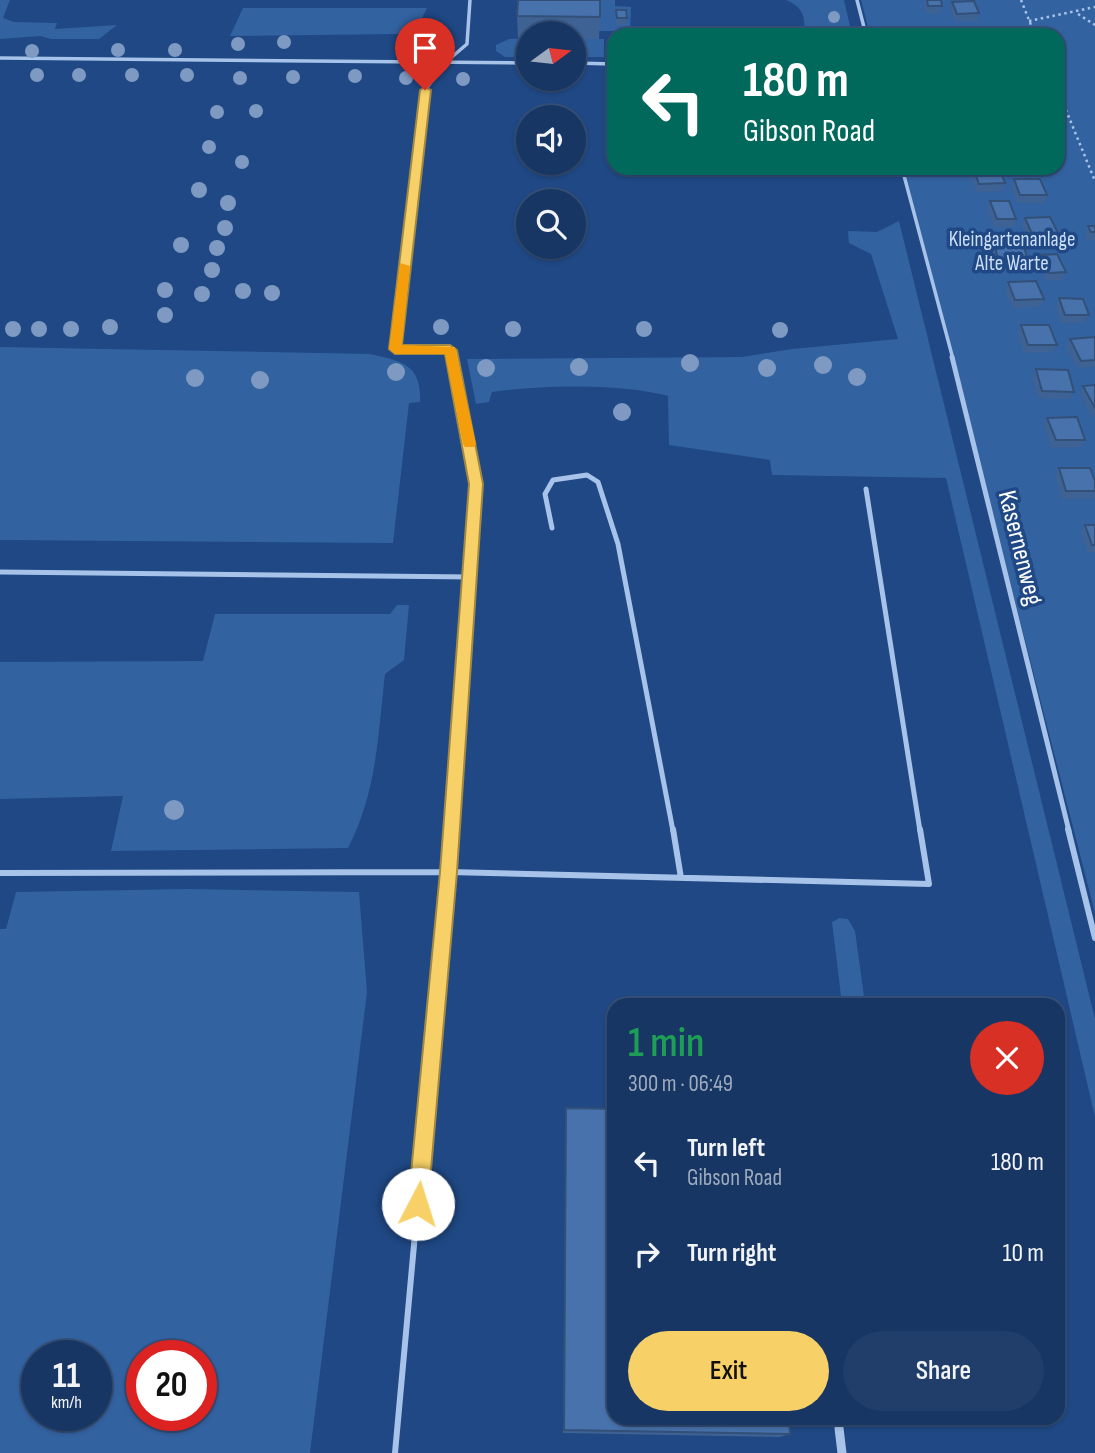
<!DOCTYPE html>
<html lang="en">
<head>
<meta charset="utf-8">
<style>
  :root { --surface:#173663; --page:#203e69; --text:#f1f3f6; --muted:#9eabbe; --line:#365078; --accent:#f7d167 }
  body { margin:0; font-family:"Sofia Sans Condensed",sans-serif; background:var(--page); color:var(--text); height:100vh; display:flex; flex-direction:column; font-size:26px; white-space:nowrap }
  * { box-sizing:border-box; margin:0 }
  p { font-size:23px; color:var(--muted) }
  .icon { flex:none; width:38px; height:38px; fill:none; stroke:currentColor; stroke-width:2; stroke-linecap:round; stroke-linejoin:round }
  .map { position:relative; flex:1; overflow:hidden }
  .side { position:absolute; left:607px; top:998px; width:458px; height:427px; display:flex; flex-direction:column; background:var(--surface); border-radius:21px; box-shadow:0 2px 5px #0004,0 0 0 2px var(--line) }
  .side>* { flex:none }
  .guide { position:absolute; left:607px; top:28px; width:458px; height:147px; border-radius:21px; box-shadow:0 2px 5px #0004,0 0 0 2px var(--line); background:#00695c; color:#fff; overflow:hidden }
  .needle { width:46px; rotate:75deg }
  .controls { position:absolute; left:516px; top:21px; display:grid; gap:14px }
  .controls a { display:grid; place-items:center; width:70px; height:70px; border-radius:50%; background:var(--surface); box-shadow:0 2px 5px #0004,0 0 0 2px var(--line); font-size:35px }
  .speed { position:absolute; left:21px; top:1340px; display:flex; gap:14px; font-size:35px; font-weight:700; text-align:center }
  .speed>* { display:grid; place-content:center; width:91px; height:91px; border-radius:50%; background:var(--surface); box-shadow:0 2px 5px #0004,0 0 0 2px var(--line); line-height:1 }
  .speed small { font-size:18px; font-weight:400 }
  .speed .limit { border:10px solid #d22; background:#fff; color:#111 }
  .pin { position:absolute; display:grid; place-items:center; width:60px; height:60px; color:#fff; margin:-72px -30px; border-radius:50% 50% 50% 0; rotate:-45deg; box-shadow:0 0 7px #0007 }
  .pin .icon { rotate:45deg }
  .me { position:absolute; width:77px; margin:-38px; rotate:5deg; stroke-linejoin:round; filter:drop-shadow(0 0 5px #0008) }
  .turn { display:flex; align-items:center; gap:24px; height:147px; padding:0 21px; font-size:32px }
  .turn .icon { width:91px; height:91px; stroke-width:2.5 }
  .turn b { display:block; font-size:49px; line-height:60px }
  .round { display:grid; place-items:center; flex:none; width:74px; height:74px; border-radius:37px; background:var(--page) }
  .head { display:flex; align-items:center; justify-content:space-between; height:119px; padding:0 21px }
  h1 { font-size:42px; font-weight:600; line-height:52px; color:#1e9e55 }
  .primary-button { display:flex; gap:14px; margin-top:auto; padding:14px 21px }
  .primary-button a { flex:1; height:80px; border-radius:42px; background:var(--accent); color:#111; font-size:28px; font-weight:600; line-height:80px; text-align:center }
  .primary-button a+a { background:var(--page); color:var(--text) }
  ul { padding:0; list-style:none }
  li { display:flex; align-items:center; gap:21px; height:91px; padding:0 21px }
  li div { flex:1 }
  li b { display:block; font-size:26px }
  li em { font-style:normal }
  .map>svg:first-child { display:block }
</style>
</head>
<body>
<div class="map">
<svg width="1095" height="1453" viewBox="0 0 1095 1453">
  <rect width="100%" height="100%" fill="#1f4884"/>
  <!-- green -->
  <path fill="#3362a1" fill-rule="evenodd" d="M0 0H10L3 18 14 22 57 23 55 29 117 25 99 39H51L40 36 0 39Z
    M599 0H615V6L631 7 630 31H599Z
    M786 0H844L852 35H804C806 17 803 7 786 0Z
    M861 0H1095V913L904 168H1059V35H870Z
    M243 8H427L417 28 400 34 230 36Z
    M528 38V57H505L496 51V45L509 39Z
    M574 39H604V57H574Z
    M899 221 1095 1019V1117L946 478 772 475 770 460 669 445 668 396C622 383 540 385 492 392L489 402 476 404 467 359 742 357 792 349 898 339 871 254 849 243 848 231 877 232Z
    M0 347 370 354C401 361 422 364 420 402L409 403 393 543 0 540Z
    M397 605H409L404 660 385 674C378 735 377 792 348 848L111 851 123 796 0 799V662L203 661 215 614H390Z
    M188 889 359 892 367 992 310 1453H0V929H6L16 892ZM37 1356H96V1416H37ZM142 1356H201V1416H142Z
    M839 918 848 919 855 931 865 1004H842L832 922Z"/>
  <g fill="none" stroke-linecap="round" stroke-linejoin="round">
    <!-- path -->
    <path stroke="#a7c3e9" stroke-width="2.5" stroke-dasharray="2.5 3.5" stroke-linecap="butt" d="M1021 0 1035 35
      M1078 14 1095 25
      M1029 21 1095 7
      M1059 93 1095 181"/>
    <!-- service-far2 -->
    <path stroke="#a7c3e9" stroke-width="3.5" d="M857 0 866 35
      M0 58 528 63
      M574 63 614 64
      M902 168 953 359
      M452 359 450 350 395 349 425 90 446 62 467 44 470 0"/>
    <!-- service-far1 -->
    <path stroke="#a7c3e9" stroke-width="5" d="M451 357 476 484 452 831
      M952 357 1069 831
      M866 489 920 831
      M552 528 545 494 553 480 587 475 598 482 618 544 673 831
      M0 572 471 577"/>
    <!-- service -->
    <path stroke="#a7c3e9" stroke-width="6" d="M673 829 681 878
      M1068 829 1095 938
      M0 873 449 872 929 884 920 829
      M395 1453 452 829"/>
    <!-- minor -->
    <path stroke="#a7c3e9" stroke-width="9" d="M839 1428 842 1453"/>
  </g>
  <!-- trees -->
  <g fill="#7e9ac3">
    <circle cx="834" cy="17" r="6"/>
    <circle cx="284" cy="42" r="7"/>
    <circle cx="434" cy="42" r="7"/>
    <circle cx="238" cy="44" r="7"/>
    <circle cx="118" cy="50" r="7"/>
    <circle cx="175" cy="50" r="7"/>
    <circle cx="32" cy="51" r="7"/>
    <circle cx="37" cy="75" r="7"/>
    <circle cx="79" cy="75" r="7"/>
    <circle cx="132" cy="75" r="7"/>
    <circle cx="187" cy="75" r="7"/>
    <circle cx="355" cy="76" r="7"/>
    <circle cx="293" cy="77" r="7"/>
    <circle cx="240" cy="78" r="7"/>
    <circle cx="406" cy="78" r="7"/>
    <circle cx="463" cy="79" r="7"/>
    <circle cx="256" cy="111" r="7"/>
    <circle cx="217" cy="112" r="7"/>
    <circle cx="209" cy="147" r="7"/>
    <circle cx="242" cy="162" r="7"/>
    <circle cx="199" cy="190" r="8"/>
    <circle cx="228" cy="203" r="8"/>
    <circle cx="225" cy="228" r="8"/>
    <circle cx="181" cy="245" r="8"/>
    <circle cx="217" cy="248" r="8"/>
    <circle cx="212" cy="270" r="8"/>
    <circle cx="165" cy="290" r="8"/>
    <circle cx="243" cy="291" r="8"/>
    <circle cx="272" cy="293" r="8"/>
    <circle cx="202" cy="294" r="8"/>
    <circle cx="165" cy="315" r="8"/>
    <circle cx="110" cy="327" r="8"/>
    <circle cx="441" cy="327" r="8"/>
    <circle cx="13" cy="329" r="8"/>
    <circle cx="39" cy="329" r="8"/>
    <circle cx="71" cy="329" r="8"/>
    <circle cx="513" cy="329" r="8"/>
    <circle cx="644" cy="329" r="8"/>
    <circle cx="780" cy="330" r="8"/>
    <circle cx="690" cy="363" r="9"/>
    <circle cx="823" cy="365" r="9"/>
    <circle cx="579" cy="367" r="9"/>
    <circle cx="486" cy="368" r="9"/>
    <circle cx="767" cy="368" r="9"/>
    <circle cx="396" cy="372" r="9"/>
    <circle cx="857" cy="377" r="9"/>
    <circle cx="195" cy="378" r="9"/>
    <circle cx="260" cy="380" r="9"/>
    <circle cx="622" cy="412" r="9"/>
    <circle cx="174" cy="810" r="10"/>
  </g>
  <!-- wall -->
  <path fill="#3e6294" d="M924 0H941L942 6 940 14 926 13Z
    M952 2 979 13 977 21H955L950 9Z
    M616 10 627 18 626 25H616Z
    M517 16 600 17 599 39H574V33H528V38H518Z
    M973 168 1005 183 1003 191 977 192 970 176Z
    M1014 179 1047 195 1044 203H1017L1012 187Z
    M990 201 1016 219 1014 227H994L987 209Z
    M1025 218 1059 235 1056 242 1031 243 1022 226Z
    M1088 226H1095V240H1087L1085 234Z
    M994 241 1028 261 1025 269 995 268 992 249Z
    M1041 255 1066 272 1062 280H1046L1038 262Z
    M1008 282 1044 299 1041 307 1012 308 1005 290Z
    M1059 298 1089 315 1085 323H1061L1056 306Z
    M1021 325 1057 345 1053 352 1024 353 1018 333Z
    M1095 337V367L1077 368 1066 347 1070 339Z
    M1036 369 1074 392 1070 399 1038 398 1032 377Z
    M1095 385V417H1092L1080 394 1083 386Z
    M1047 418 1085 440 1081 447 1052 448 1044 425Z
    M1059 468 1095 481V499H1062L1055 476Z
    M1085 525H1095V552H1088L1081 532Z
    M566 1108 790 1434 780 1437 563 1433Z"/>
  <!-- building -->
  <path fill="#4872ac" stroke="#325078" stroke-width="2" d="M518 0H600V17L517 16Z
    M927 0H941L942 6H928Z
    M974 1 979 13 957 14 952 2Z
    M616 10H626L627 18H617Z
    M973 168H999L1005 183 979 184Z
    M1014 179H1040L1047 195H1020Z
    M990 201H1009L1016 219H997Z
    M1050 217 1059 235 1033 236 1025 218Z
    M1088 226H1095V232H1091Z
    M994 241 1023 243 1028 261 998 260Z
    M1057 254 1066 272 1049 273 1041 255Z
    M1036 281 1044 299 1015 300 1008 282Z
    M1059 298 1083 299 1089 315H1065Z
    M1021 325H1049L1057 345H1028Z
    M1095 337V360L1081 361 1070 339Z
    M1036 369 1068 370 1074 392 1042 391Z
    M1095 385V408L1083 386Z
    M1077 417 1085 440H1056L1047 418Z
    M1059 468H1090L1095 481V491H1066Z
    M1085 525H1095V545H1092Z
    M566 1108 614 1109V1418H789L790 1434 564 1430Z"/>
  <!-- route -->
  <path fill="#f7d167" stroke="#a18843" stroke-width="2" d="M425 87 431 90 402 345H450L457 350 483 484 457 872 428 1204 425 1211 418 1214 411 1211 408 1204 440 872 469 484 445 354H395L389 349 420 90Z"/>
  <!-- slow -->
  <path fill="#f59e0b" d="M400 263 410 266 402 345 455 347 476 444 474 447H465L463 444 445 354H395L389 349Z"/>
  <g text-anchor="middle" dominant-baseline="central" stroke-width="7" stroke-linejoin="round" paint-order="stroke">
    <!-- far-park labels -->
    <g font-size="21" fill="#cbdef7" stroke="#1f4884">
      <text x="1012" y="239">Kleingartenanlage<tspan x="1012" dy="24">Alte Warte</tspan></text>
    </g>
    <!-- street labels -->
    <g font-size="26" fill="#fff" stroke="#1f4884">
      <text transform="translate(1020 548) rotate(76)">Kasernenweg</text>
    </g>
  </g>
</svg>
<div class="controls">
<a><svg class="needle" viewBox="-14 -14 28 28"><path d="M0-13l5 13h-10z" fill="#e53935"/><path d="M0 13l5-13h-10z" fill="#9eabbe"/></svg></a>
<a><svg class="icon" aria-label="sound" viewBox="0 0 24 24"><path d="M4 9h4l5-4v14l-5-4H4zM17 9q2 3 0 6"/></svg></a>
<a><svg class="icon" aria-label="search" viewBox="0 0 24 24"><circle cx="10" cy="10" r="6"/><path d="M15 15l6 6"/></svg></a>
</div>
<div class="speed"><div>11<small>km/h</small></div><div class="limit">20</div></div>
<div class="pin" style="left:425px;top:90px;background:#d93025"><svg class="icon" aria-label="arrive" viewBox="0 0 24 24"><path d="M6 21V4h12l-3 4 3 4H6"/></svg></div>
<svg class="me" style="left:418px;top:1204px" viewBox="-20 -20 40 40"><circle r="19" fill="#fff"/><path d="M0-13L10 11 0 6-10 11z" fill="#f7d167"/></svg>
<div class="guide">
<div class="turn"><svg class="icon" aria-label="left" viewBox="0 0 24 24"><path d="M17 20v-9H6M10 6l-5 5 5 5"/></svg><div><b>180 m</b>Gibson Road</div></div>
</div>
<section class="side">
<div class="head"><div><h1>1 min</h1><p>300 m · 06:49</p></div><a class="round" style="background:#d93025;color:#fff"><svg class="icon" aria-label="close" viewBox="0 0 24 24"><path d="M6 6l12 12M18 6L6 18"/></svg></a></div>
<ul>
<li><svg class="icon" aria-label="left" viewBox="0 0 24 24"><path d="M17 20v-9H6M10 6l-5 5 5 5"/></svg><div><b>Turn left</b><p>Gibson Road</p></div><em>180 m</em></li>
<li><svg class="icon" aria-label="right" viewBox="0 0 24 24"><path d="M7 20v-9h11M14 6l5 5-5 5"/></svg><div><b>Turn right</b></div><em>10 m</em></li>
</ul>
<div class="primary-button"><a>Exit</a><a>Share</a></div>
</section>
</div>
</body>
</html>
